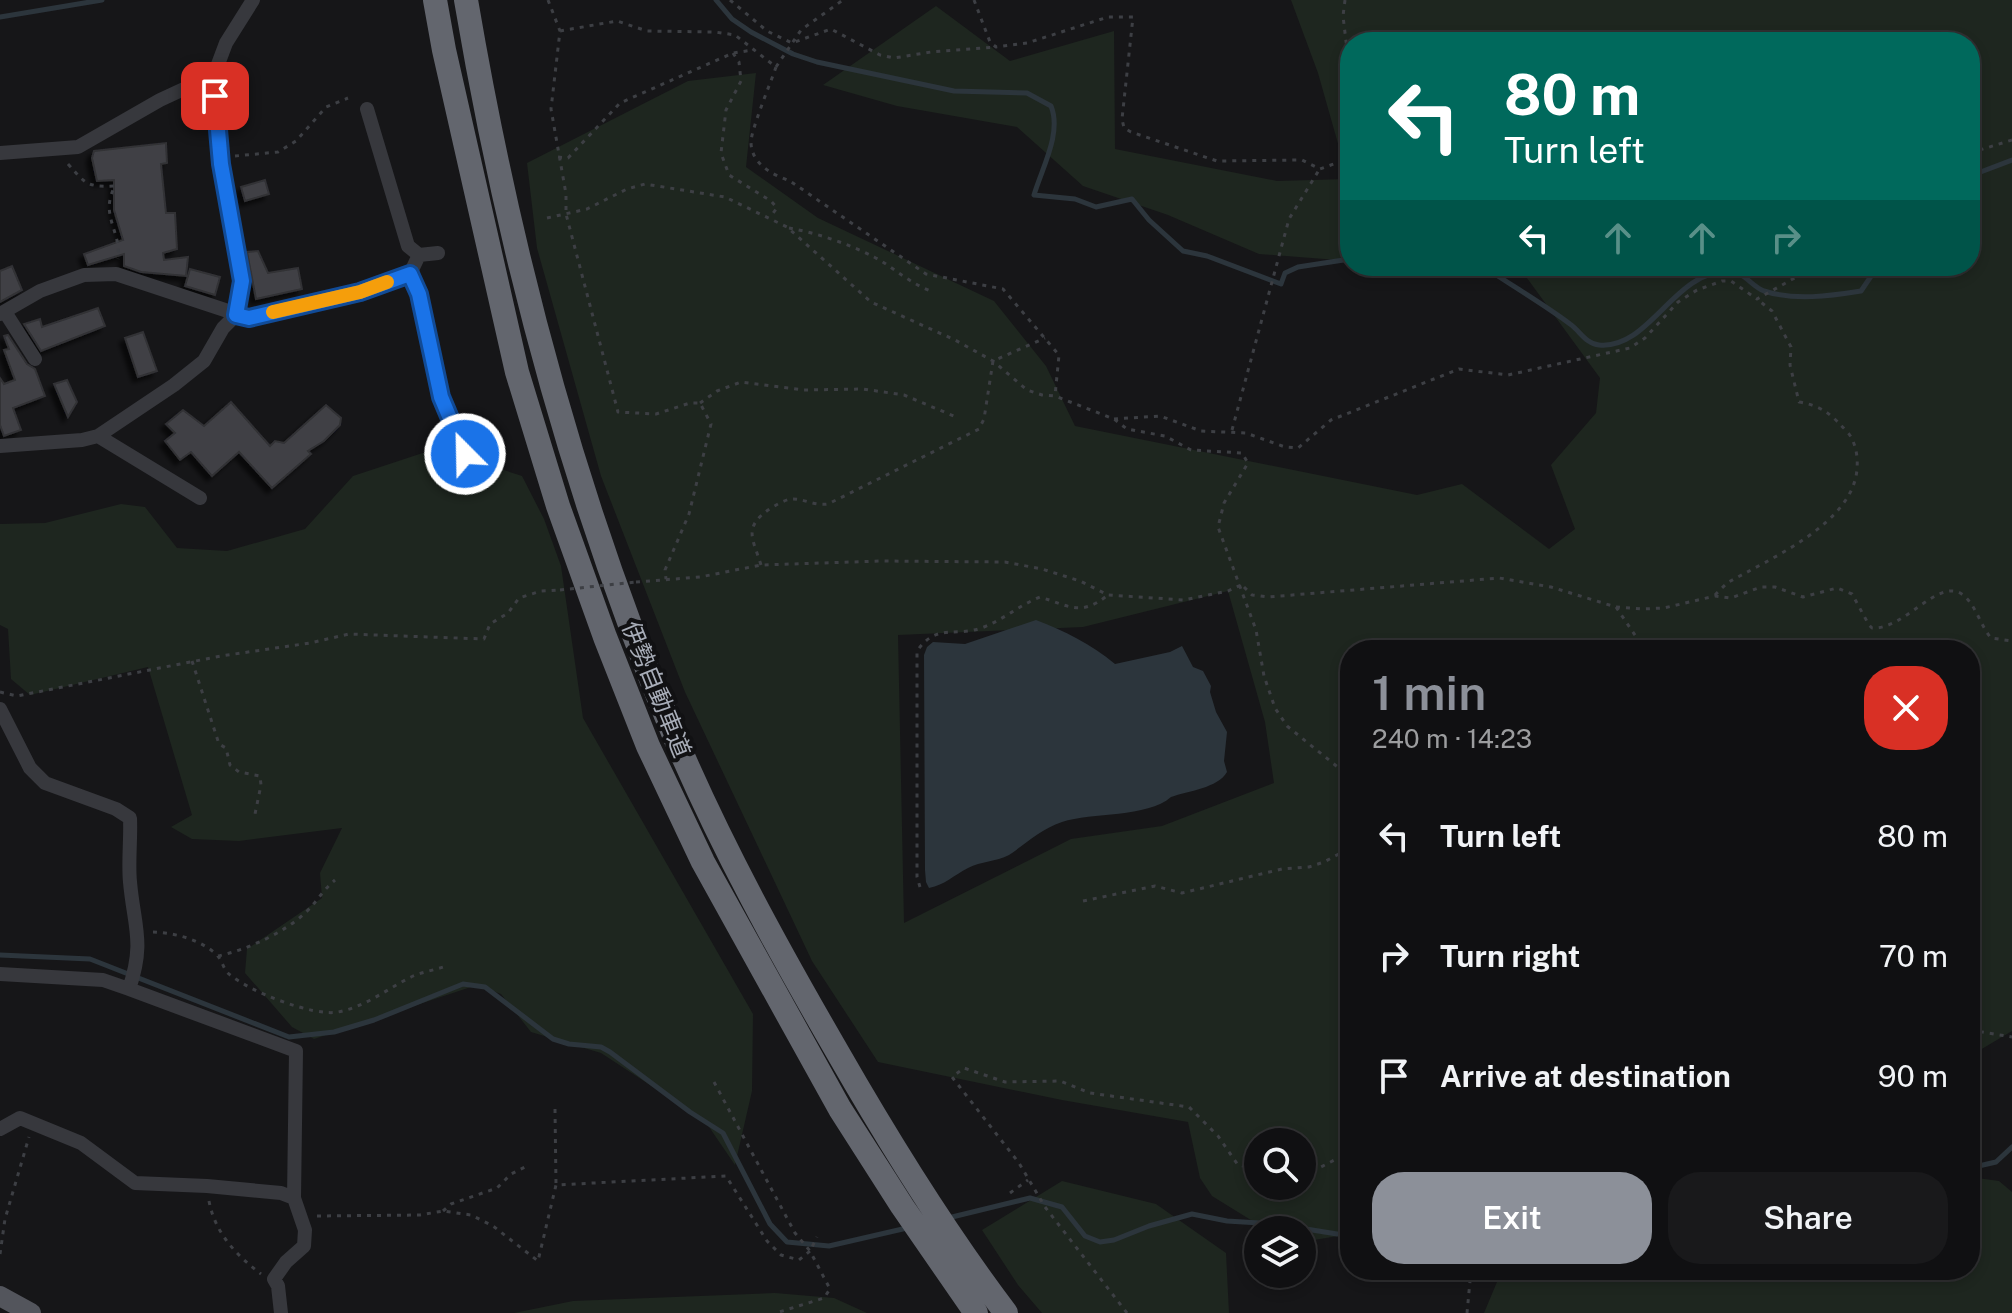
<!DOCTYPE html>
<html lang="en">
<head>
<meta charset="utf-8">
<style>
  :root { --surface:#101012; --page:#19191b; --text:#f1f3f6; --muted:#9c9d9f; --line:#303032; --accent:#8c9099 }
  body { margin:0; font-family:"Public Sans","Noto Sans JP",sans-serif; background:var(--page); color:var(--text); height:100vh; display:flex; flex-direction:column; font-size:30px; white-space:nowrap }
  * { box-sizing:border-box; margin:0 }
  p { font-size:26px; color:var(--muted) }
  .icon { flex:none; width:44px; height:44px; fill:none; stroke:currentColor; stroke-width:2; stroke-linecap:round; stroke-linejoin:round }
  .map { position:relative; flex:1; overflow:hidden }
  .details { position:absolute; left:1340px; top:640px; width:640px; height:640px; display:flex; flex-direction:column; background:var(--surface); border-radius:32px; box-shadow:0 4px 12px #0003,0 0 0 2px var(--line) }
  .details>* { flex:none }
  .guide { position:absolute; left:1340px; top:32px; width:640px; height:244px; border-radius:32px; box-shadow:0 4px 12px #0003,0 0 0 2px var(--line); background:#00695c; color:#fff; overflow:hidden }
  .tools { position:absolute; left:1244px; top:1128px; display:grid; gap:16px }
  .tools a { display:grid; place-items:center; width:72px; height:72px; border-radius:50%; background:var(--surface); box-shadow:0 4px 12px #0003,0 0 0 2px var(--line); font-size:40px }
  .pin { position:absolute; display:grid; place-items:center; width:68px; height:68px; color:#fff; margin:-34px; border-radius:16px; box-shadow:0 4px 12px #0006 }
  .me { position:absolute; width:88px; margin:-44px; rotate:337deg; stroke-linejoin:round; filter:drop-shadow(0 0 6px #0008) }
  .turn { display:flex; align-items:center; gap:28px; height:168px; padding:0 32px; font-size:36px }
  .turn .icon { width:104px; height:104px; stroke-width:2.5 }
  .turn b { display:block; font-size:56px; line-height:68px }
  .lanes { display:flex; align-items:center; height:76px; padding:0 32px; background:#0003; justify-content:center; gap:40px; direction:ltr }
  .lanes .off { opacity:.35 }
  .round { display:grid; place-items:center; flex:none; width:84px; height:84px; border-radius:32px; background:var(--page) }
  .overview { display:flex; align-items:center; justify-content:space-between; height:136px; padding:0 32px }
  h1 { font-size:48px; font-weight:600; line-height:60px; color:var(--accent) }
  .primary-button { display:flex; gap:16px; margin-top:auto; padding:16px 32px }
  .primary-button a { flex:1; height:92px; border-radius:32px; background:var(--accent); color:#fff; font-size:32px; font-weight:600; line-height:92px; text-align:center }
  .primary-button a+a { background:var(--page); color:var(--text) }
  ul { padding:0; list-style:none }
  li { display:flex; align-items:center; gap:24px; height:120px; padding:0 32px }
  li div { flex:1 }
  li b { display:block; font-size:30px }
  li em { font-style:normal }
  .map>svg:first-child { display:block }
</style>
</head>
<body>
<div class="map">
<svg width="2012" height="1313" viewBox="0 0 2012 1313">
  <defs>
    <filter id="shadow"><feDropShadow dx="-5" dy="5" stdDeviation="2" flood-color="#0009"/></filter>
  </defs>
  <rect width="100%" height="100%" fill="#161618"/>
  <!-- green -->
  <path fill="#1e261f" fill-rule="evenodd" d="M1291 0H2012V1031L1970 1056V650H1350V1234L1302 1242V1230H1267L1212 1196 1200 1178 1188 1122 1062 1100 878 1062 812 961 685 692 601 476 537 248 527 163 688 81 756 73 746 167 818 218 994 301 1046 366 1075 426 1417 495 1462 484 1549 549 1575 529 1551 465 1596 413 1600 378 1521 270 1416 266H1970V42H1350V261L1259 254 1168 215 1083 186 1017 127 897 106 823 85 936 6 1010 61 1114 31 1115 149 1277 181 1348 179 1318 73ZM1228 591 1265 722 1274 783 1162 826 1071 839 904 923 898 635 1083 627ZM1258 1142H1302V1186H1258Z
    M453 443 473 460 522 476 544 519 561 566 583 718 753 1014 752 1091 735 1165 705 1121 601 1053 531 1032 501 994 477 985 314 1039 292 1027 245 973 247 949 322 898 320 873 342 828 239 841 192 839 171 827 192 815 148 667 30 695 11 679 8 629 0 625V524L45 523 121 504 145 507 177 548 227 551 305 529 353 476Z
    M1970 1177 1999 1181 2012 1192V1313H1484L1502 1270H1970Z
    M1062 1181 1156 1204 1226 1253 1229 1313H1042L1018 1285 982 1230Z
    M775 1293 834 1298 867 1313H514L573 1301Z"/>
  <!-- water -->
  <path fill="#2c353c" d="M1036 620C1065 631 1091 644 1115 664L1170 652 1182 646 1193 667 1203 671 1211 686 1210 692 1216 712 1227 732 1224 761 1227 772C1218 788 1188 791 1171 797 1147 818 1092 812 1062 822 1041 829 1027 843 1009 855 996 862 981 861 968 868 954 875 945 885 929 888L926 882 925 870 924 655 927 647 933 642 965 644Z"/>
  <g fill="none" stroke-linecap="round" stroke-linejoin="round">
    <!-- stream -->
    <path stroke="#2c353c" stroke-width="5" d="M716 0 732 19 751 32 793 54 817 62 954 91 1027 93 1051 106C1062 133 1042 168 1034 195L1075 199 1096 207 1132 199 1149 220 1183 251 1207 256 1281 284 1285 273 1298 267 1350 259
      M0 17 102 0
      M1970 176 2012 160
      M1483 266C1512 286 1542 303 1570 324 1580 331 1586 344 1599 345 1649 350 1674 271 1728 271 1744 271 1751 286 1764 291 1795 301 1830 296 1861 291L1878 266
      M0 955 90 959 289 1037 334 1032 374 1020 463 984 485 987 553 1039 569 1044 601 1047 610 1052 690 1112 723 1133 770 1224 787 1242 829 1246 907 1228
      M1970 1168 1996 1162 2012 1147
      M948 1218 1030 1198 1062 1207 1085 1236 1100 1242 1114 1240 1149 1226 1192 1214 1227 1221 1275 1224 1337 1234 1350 1233"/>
  </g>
  <!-- building -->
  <path fill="#404145" stroke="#303034" stroke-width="2" filter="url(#shadow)" d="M166 143 167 163 161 164 166 213H175L177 249 163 253 164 260 188 257 186 276 141 272 124 266V254L88 265 84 254 123 240 114 210V180L97 181 92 158 94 151Z
    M265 180 269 194 245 201 241 187Z
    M258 251 268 273 298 268 302 289 256 299 247 252Z
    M12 266 22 290 0 302V271Z
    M190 269 220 277 215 295 185 286Z
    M98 308 105 326 41 351 24 324 40 319 42 327Z
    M143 332 157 371 138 377 125 338Z
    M8 335 27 364 35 369 45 396 13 408 21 430 4 436 0 425V378L4 384 15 380 4 350 9 349 4 336Z
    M67 380 77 402 68 417 54 384Z
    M231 402 270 446 275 441 284 443 326 405 341 418 340 425 324 441 308 451 311 454 272 488 239 452 212 476 191 452 180 460 165 441 175 433 166 424 183 410 204 426Z"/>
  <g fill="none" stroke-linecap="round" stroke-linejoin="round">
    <!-- path -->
    <path stroke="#3d3f44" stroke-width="3" stroke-dasharray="4 6" stroke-linecap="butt" d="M548 0 560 31 551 109 566 194V214L618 412 656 414 690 403H700L711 424 689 514 665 570 666 579
      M730 0 767 31 792 43 831 29 880 55 894 58 931 52 996 47
      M974 0 990 42 996 47 1027 43 1108 17H1133L1122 119 1124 128 1131 132 1217 161 1302 160 1320 169 1347 159 1350 161
      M1345 0 1343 16 1350 75
      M560 31 617 21 647 31 715 32 735 35 776 67C771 82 751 130 751 142 751 164 773 175 790 181L926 274 1003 289 1059 355 1055 396
      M733 53 739 62 741 81 726 110 721 153 729 175 771 201 777 208 770 217
      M776 67 801 30 843 0
      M1970 153 2012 140
      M235 156 278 152 296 141 326 107 348 98
      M558 157 568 158 620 103 733 53 753 50
      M1347 159 1350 146
      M68 164C86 184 86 187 115 186 99 215 122 232 118 259
      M547 218 587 209 627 189 645 184 725 197 787 227 871 302 955 340 993 361 1027 390 1042 395 1055 396 1114 419 1127 429 1165 436 1191 450 1242 453 1248 463 1224 503 1218 527 1256 630 1264 676 1275 708 1287 726 1350 777
      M789 228C817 233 849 244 874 257 895 268 911 285 934 292
      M700 403 717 391 741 382 804 390 863 389 904 395 956 417
      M1114 419 1160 416 1201 431 1246 433 1285 447 1298 448 1331 420 1459 369 1508 375 1630 348 1645 338 1678 302 1697 290 1722 281H1731L1757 299 1816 266
      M1232 430 1289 219 1319 170
      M761 565C753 539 743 528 768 510 774 506 784 500 791 499 803 498 813 506 828 504L979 429 984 419 993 361 1045 338
      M636 582 700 577 761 565 881 561 1005 562 1042 569 1080 581 1108 595 1184 600 1228 591 1241 585
      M1244 587 1252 595 1268 597 1499 578 1551 587 1616 607 1642 609 1664 608 1715 596 1731 598 1761 587H1775L1803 597 1837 588 1852 594 1869 625 1872 628C1905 630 1939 576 1963 595 1976 605 1980 625 1991 638L2012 641
      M1715 595 1727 583C1769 559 1853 524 1857 469 1858 457 1856 444 1849 434 1833 416 1823 406 1799 402L1790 365 1791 347 1772 311 1757 299
      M1616 607 1645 650
      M192 661 219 744 226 748 230 765 239 772 260 776 261 785 255 814
      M0 692 17 696 221 656 310 643 349 634 484 639 490 624 508 613 519 598 541 591 560 590
      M920 887 917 877V651C937 622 957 638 984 627 1004 619 1020 605 1040 597 1070 606 1080 617 1108 595
      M1083 901 1155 886 1182 893 1282 869 1309 867 1324 862 1350 848
      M153 932C175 933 199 939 216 954 222 959 223 969 229 974 248 991 314 1017 338 1012 365 1007 387 989 411 977 422 972 435 970 446 966
      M218 956C246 950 284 933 305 913 317 902 321 892 335 880
      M1970 1030 2012 1037
      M714 1082 795 1233 810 1251 817 1237
      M555 1109 556 1185
      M1302 1171 1315 1170 1350 1152
      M1010 1193 1028 1180
      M209 1201C215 1233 236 1255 261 1274
      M443 1211 451 1204 497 1188 511 1174 529 1165
      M317 1216 420 1215 443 1211 471 1215 493 1226 538 1261 556 1185 726 1176 767 1241 781 1255 799 1260 810 1251 830 1289 824 1298 776 1313
      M0 1254 5 1219 29 1137
      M1127 1313 1045 1207 1019 1163 952 1077 964 1068 1005 1082 1060 1081 1090 1093 1189 1107 1218 1136 1238 1165 1258 1169
      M1467 1313 1470 1281 1480 1270"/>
    <!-- minor -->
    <path stroke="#37383d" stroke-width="14" d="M367 109 408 246 419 255
      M0 153 78 147 160 100 214 75
      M410 274 419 294 441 397 465 454
      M5 312 35 359
      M0 314 40 291 84 275 116 274 249 318 360 292 410 274 419 255 438 253
      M98 436 200 498
      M0 446 82 440 98 436 174 385 204 361 223 328 236 315 242 281 221 164 214 75 226 43 253 0
      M0 709 30 768 45 783 116 809 130 818C131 839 128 862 130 882 134 927 145 942 129 989L296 1051 294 1198 305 1230 304 1246 286 1262 274 1279 278 1286 281 1313
      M0 974 103 980 129 989
      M0 1129 20 1118 81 1143 135 1183 207 1186 281 1193 294 1198"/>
    <!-- primary -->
    <path stroke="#53555c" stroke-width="20" d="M0 1296 31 1313"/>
    <!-- motorway -->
    <path stroke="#63666e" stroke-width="24" d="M435 0 444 50 517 372 558 506 605 637 648 746 703 862 840 1109 902 1206 976 1313
      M466 0C509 253 575 503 676 740 722 848 779 951 838 1053 889 1142 944 1231 1006 1313"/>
    <!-- path-bridge -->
    <path stroke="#3d3f44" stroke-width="3" stroke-dasharray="4 6" stroke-linecap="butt" d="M560 590 636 582"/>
  </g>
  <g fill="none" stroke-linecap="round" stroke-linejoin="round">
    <defs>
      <path id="route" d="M215 96 221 164 242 281 236 315 249 318 360 292 410 274 419 294 441 397 465 454"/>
    </defs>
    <!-- route casing -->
    <use href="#route" stroke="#114b97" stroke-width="20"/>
    <!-- route -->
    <use href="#route" stroke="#1a73e8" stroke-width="14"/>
    <!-- slow -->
    <path stroke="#f59e0b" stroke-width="14" d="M273 312 360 292 387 282"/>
  </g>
  <g text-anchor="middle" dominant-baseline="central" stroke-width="8" stroke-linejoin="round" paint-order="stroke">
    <!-- street labels -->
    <g font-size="24" fill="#a8adb8" stroke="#111113">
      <text transform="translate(657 689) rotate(68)">伊勢自動車道</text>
    </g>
  </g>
</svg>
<div class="tools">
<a><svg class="icon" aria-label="search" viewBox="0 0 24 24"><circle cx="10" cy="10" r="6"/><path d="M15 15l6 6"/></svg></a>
<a><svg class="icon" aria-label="layers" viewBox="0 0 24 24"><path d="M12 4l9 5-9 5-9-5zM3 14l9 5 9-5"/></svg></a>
</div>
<div class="pin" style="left:215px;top:96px;background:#d93025"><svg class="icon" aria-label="arrive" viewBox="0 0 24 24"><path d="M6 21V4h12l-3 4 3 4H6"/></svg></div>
<svg class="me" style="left:465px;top:454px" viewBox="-20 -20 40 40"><circle r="17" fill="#1a73e8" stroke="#fff" stroke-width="3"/><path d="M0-11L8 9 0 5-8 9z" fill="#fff"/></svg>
<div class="guide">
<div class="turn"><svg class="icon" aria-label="left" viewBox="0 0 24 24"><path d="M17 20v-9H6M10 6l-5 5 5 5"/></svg><div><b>80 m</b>Turn left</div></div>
<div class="lanes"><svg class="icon" aria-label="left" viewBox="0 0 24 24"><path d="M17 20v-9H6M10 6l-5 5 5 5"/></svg><svg class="icon off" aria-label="ahead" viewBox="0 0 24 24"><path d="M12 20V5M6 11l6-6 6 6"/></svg><svg class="icon off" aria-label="ahead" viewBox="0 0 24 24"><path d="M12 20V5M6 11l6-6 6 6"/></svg><svg class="icon off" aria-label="right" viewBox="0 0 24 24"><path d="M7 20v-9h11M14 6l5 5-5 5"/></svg></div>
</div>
<section class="details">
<div class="overview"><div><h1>1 min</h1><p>240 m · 14:23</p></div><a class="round" style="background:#d93025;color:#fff"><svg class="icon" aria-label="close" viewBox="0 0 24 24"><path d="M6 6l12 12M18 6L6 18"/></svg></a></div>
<ul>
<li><svg class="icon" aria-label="left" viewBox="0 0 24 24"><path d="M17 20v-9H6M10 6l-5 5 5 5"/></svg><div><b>Turn left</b></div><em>80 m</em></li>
<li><svg class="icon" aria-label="right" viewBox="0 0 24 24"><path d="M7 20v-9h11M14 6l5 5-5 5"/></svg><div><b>Turn right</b></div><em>70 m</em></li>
<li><svg class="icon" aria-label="arrive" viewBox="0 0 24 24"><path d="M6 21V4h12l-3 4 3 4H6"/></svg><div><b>Arrive at destination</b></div><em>90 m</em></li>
</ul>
<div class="primary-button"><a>Exit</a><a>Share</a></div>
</section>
</div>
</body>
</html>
